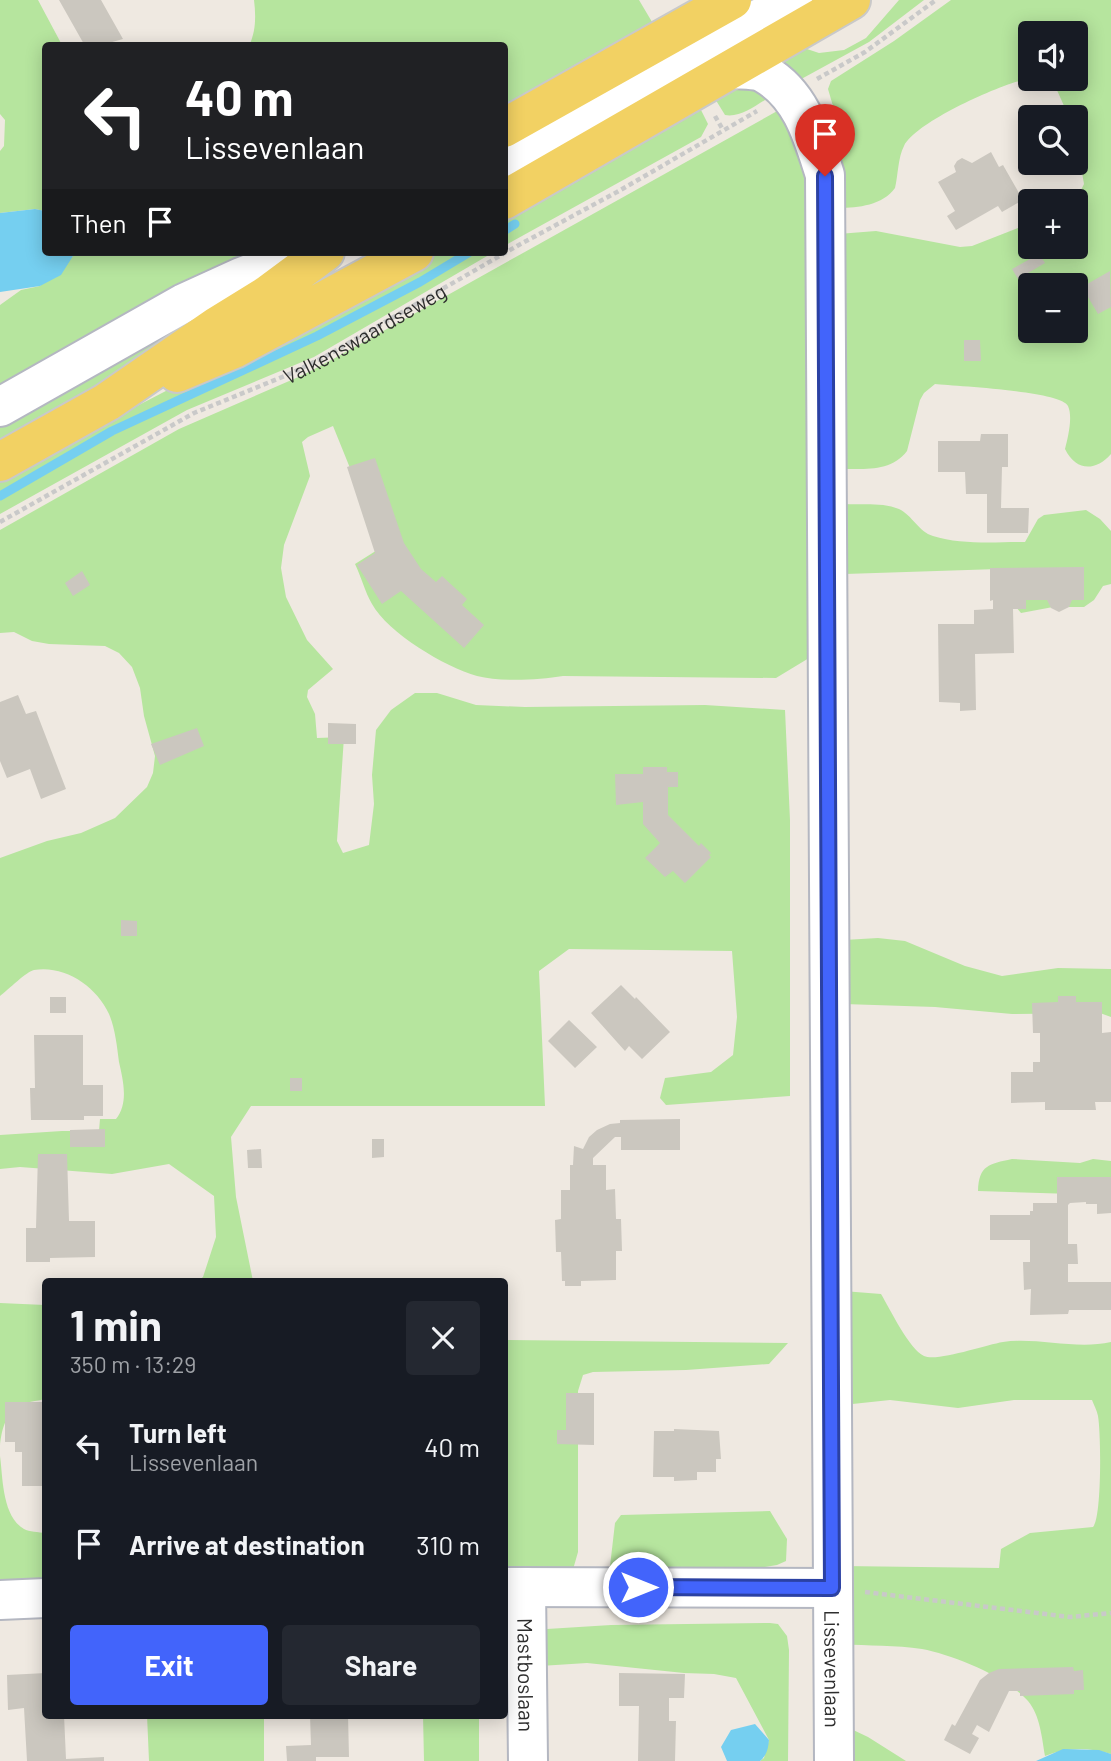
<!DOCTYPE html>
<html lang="en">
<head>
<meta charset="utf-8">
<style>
  :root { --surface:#171b24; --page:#242831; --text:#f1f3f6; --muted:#9ea1a6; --accent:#4264fb }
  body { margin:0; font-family:Barlow,sans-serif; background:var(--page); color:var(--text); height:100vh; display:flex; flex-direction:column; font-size:26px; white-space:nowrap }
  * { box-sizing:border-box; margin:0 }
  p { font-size:23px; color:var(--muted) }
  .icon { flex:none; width:38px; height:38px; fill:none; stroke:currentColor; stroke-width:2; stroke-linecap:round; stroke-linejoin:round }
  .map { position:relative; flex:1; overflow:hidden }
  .details { position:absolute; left:42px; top:1278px; width:466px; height:441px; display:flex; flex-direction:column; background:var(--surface); border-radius:7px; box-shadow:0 4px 18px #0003 }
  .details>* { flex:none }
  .top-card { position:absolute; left:42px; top:42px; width:466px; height:214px; border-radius:7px; box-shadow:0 4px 18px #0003; background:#202124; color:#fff; overflow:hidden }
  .fabs { position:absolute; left:1018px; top:21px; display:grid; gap:14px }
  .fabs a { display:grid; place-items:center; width:70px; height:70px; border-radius:7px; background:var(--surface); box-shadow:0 4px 18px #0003; font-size:35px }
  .pin { position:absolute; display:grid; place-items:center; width:60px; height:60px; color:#fff; margin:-72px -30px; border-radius:50% 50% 50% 0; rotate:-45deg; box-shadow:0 0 7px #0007 }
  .pin .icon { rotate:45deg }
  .me { position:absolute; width:77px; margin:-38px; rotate:90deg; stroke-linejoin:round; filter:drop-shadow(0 0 5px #0008) }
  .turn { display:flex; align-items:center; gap:24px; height:147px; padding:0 28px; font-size:32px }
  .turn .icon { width:91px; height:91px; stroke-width:2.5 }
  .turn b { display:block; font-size:49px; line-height:60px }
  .then { display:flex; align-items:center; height:66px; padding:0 28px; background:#0003; gap:14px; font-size:26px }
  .round { display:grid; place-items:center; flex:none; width:74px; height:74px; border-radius:7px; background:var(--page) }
  .summary { display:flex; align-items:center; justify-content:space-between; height:119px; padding:0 28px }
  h1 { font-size:42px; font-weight:700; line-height:52px }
  .primary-button { display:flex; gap:14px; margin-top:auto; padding:14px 28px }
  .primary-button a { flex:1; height:80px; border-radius:7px; background:var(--accent); color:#fff; font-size:28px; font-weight:700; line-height:80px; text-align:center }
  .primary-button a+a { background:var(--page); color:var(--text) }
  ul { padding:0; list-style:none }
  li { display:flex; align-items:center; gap:21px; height:98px; padding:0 28px }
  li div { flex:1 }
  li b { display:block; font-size:26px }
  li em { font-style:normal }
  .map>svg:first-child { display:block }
</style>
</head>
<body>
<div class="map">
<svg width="1111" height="1761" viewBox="0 0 1111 1761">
  <rect width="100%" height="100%" fill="#efe9e1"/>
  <!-- green -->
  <path fill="#b6e59e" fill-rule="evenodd" d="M0 0H38L62 45 46 46 45 211 35 209 0 213V151L4 146 5 120 0 114Z
    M254 0H639L658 32 504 119V46H249C256 31 256 16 254 0Z
    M899 0H924L869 42 794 83 770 56 801 47 819 53 844 50 866 38Z
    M951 0H1111V454C1095 472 1076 471 1065 449 1068 437 1073 417 1068 406 1061 391 955 386 935 384L924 393 920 400 907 451C892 471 868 469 845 469L838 234 876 231 960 247 972 246 1031 223V247H1076V201H1070L1079 194 1084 184 1076 139V117H1069L1056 88 1044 79H1076V33H1031V78C1003 83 917 121 904 146 898 157 898 176 895 188 883 205 858 208 839 208L838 123 828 89 831 81 894 41ZM1031 285H1076V331H1031Z
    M726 82 773 95C759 103 742 118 725 115L709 89Z
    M695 98 708 124 701 137 504 246V206Z
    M779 110 809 172 814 655 776 678 563 676C538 680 501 682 477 676 445 667 388 633 372 604 365 592 361 576 355 564L382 547 333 426 308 437 302 442 310 476 284 545 281 568 286 597 307 640 333 669 308 690 307 697 315 714 317 738 344 737 337 841 343 853 369 845 374 804 372 775 376 730 391 710 415 693H437L476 705 525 707 705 705 785 710 790 820V1096L666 1105 660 1098 665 1078 711 1072 733 1055 737 1017 732 951 569 949 539 971 545 1106H251L231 1137 236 1197 253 1281H198L203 1277 216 1237 214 1196 169 1164 112 1174 20 1167 0 1169V1135L62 1131H99L100 1119H116C129 1103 123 1080 119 1062 117 1046 115 1028 109 1014 96 986 65 965 34 970 27 971 8 990 0 996V858L47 841 81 833 115 818 147 787 153 773 155 756 144 716 140 688 132 667 119 653 105 646 49 644 32 641 14 632 0 633V530L179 429 303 375 335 358Z
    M73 252H276L0 399V305L21 290 40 286 73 256Z
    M423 252H494L314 357 187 410 0 514V477L301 321Z
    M248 298 0 443V417L173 319Z
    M845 504C862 505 883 502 899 509 912 515 919 532 933 536 961 545 996 542 1025 542L1038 519 1044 515 1086 510 1100 519 1111 531V584L1103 586 1094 600 1084 607H1053L1021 613 1012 602 998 569 845 574Z
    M878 938 905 941 965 966 1002 976 1058 968 1111 969V1017L1100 1013 1012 1014 935 1007 844 1004V940Z
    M1012 1159 1080 1163 1093 1159 1111 1161V1199L1105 1195 978 1191C979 1165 989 1164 1012 1159Z
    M843 1291 881 1294C890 1309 909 1349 924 1356 937 1362 985 1345 1003 1342 1037 1337 1076 1350 1111 1342V1754C1088 1747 1066 1747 1045 1756 1042 1738 1040 1715 1028 1701 1006 1676 953 1655 922 1649 896 1645 868 1646 842 1644V1566L999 1568 1001 1549 1030 1533 1093 1527C1102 1517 1101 1433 1098 1416 1097 1411 1094 1405 1092 1400H1014L958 1408 890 1400 843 1405Z
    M0 1303 45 1305V1399C37 1401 25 1402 18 1406 5 1414 1 1433 0 1446Z
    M504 1340 788 1343 769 1364 686 1370 593 1372 583 1375 578 1391V1552L572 1573 504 1574Z
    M0 1456C3 1478 2 1516 24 1529 29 1532 39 1532 45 1533V1587L0 1589Z
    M770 1511 787 1539 786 1561 777 1565 754 1569 609 1575 615 1523 621 1515Z
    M770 1623 778 1624 787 1636 789 1650 788 1761H760L764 1758 769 1740 736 1678 714 1674 684 1673 587 1663 540 1666 538 1641 547 1629 611 1625Z
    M147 1715H264V1761H149Z
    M423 1715H479V1761H424Z
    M849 1728 868 1737 906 1761H849Z"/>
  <!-- water -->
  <path fill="#75cff0" d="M35 209 45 211 46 252H73V256L61 275 40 286 0 292V213Z
    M755 1724 769 1740C768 1749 767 1755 760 1761H727L721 1747 731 1730Z
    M1063 1749 1099 1750 1111 1754V1761H1036Z"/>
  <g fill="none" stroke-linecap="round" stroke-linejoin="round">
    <!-- stream -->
    <path stroke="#75cff0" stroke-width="9" d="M504 231 515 224
      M0 496 112 431 317 336 420 282 470 252"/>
  </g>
  <!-- building -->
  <path fill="#cbc7bf" d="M59 0H101L123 39 98 46H85Z
    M991 152 999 167 1003 165 1023 200 1002 212 998 206 956 230 947 216 955 211 938 182 956 172 954 166 957 161 962 158 972 163Z
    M1039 254 1045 263 1018 279 1012 269Z
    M1110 271 1111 307 1098 314 1082 287Z
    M964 340H980L981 361H964Z
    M981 434H1008V467H1002L1001 508H1029L1028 533H987V494H966L965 472H938V441H980Z
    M375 458 404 543 421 569 436 582 442 576 467 599 462 605 484 625 464 648 401 591 382 604 357 565 375 553 347 467Z
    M1084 567V600H1072L1069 607 1059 612 1051 608 1047 600H1026V609H1013L1014 653 975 654 976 710 960 711V703L939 702 938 624H974V610L993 609V600L990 601V568Z
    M82 571 90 585 73 596 65 583Z
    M18 695 26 714 36 711 66 789 41 799 30 769 7 778 0 761V702Z
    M328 723 356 724V744H328Z
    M197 728 204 746 160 765 151 744Z
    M643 767H667V772H678V787H668V815L699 846 701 843 711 853 709 855 711 857 685 883 673 871 665 877 645 858 660 843 643 824V802L616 805 615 774H643Z
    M121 920 137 921V936H121Z
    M621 985 635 999 636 997 670 1032 642 1059 629 1046 625 1051 591 1013Z
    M1058 996H1076V1002H1102V1033L1111 1032V1102H1095L1096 1110H1045V1102L1011 1103V1072H1033V1062H1040V1033H1033L1032 1003 1058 1002Z
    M50 997H66V1013H50Z
    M569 1020 597 1047 575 1068 548 1041Z
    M34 1035H83V1085H103V1116H84V1120H31L30 1088H35Z
    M290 1078H302V1091H290Z
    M680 1119V1150H621V1137H615L593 1158V1165H606V1190L615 1189 616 1219H621L622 1251H616V1280L581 1281V1286H565V1281H562L561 1252H556L555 1220 561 1219V1190H570V1165H573L574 1146 583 1149 589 1137 597 1130 610 1124 620 1123V1120Z
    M105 1129V1147H70V1130Z
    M372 1139H384V1157L372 1158Z
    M261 1149 262 1168H248L247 1150Z
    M38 1154H67L69 1221H95V1257L50 1258V1262H26V1228H36Z
    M1057 1177H1111V1213L1097 1214V1204H1086V1202L1070 1203 1068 1205V1244H1077L1078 1264H1068V1282H1111V1310H1069L1068 1314 1030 1315 1031 1289 1024 1290 1023 1262H1030V1240H990V1215H1030V1211H1033V1203H1057Z
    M566 1393H594V1445L557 1444V1430H566Z
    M5 1402H42V1428H46V1486H22V1452H15V1442H5Z
    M674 1429 719 1431 721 1459H716V1472H697V1480L674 1481V1477H653L654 1431H674Z
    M1073 1667 1074 1671 1083 1670 1084 1690H1074V1694L1020 1696V1691H1009L989 1732 977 1725 972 1734 979 1738 970 1754 944 1740 952 1724 955 1726 980 1680 989 1673 999 1669Z
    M46 1673V1715H64L66 1759 104 1757V1761H27L24 1708 8 1710 7 1675Z
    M619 1673 685 1674 684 1698H669V1721H676L675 1761H638L639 1706H619Z
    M310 1715H348L349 1757H316V1761H287L286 1746 311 1745Z"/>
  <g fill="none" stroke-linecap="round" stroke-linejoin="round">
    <defs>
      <g id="minor">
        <path id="s2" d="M733 69C742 70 757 69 765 74 802 95 813 138 825 175L834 1761"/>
        <path d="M504 166 684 60 793 0"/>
        <path d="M0 407 184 303 241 277 308 252"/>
        <path d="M504 1587 832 1588"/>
        <path id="s3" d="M526 1587 528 1761"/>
        <path d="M0 1600 46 1598"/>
      </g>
      <path id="major" d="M504 128 732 0
        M504 200 851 0
        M177 373 234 349 414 252
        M0 462 107 402 217 326 267 295 325 252"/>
    </defs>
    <!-- minor casing -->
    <use href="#minor" stroke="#b4b7c1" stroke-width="42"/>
    <!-- major casing -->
    <use href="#major" stroke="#c9c9c9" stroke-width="42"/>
    <!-- path -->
    <g stroke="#c9c9c9" stroke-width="4.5" stroke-dasharray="5 3.5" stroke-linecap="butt">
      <path d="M817 79 865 52 936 0"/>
      <path d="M715 116 723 130"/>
      <path id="s1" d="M0 522 194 413 292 373 326 356 517 246 617 192 757 111"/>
      <path d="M865 1592 1070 1617 1111 1613"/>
    </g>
    <!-- minor -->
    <use href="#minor" stroke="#fff" stroke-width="38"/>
    <!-- major -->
    <use href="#major" stroke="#f2d163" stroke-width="38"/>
  </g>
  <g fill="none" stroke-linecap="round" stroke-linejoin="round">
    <defs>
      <path id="route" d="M638 1587 832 1588 825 176"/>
    </defs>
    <!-- route casing -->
    <use href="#route" stroke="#2b41a3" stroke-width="18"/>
    <!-- route -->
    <use href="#route" stroke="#4264fb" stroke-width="12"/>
  </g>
  <g text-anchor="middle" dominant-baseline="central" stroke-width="5" stroke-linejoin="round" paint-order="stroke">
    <!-- street labels -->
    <g font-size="21" fill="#2e2e2e" stroke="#fff">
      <text stroke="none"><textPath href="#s1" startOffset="411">Valkenswaardseweg</textPath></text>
      <text stroke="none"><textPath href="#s2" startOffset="1647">Lissevenlaan</textPath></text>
      <text stroke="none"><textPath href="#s3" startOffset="88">Mastboslaan</textPath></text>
    </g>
  </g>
</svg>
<div class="fabs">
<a><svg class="icon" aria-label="sound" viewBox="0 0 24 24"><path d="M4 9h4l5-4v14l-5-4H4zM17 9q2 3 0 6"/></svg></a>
<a><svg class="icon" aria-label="search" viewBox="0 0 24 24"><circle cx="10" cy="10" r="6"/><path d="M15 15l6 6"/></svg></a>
<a>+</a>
<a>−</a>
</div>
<div class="pin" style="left:825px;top:176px;background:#d93025"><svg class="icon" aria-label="arrive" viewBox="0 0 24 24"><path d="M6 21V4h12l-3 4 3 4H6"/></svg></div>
<svg class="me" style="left:638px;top:1587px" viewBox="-20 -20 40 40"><circle r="17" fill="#4264fb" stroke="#fff" stroke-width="3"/><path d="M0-11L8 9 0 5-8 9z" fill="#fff"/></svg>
<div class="top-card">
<div class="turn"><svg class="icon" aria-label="left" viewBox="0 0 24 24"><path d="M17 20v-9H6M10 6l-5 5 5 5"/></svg><div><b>40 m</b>Lissevenlaan</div></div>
<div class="then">Then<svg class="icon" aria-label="arrive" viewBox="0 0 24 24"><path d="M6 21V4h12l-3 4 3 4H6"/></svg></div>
</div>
<section class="details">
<div class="summary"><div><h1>1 min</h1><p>350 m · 13:29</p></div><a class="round"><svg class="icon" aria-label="close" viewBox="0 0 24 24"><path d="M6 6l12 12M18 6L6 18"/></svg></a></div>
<ul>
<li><svg class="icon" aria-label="left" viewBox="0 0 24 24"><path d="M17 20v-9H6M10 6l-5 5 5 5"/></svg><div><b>Turn left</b><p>Lissevenlaan</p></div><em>40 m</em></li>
<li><svg class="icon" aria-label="arrive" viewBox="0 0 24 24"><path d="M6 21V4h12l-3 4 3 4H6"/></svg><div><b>Arrive at destination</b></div><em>310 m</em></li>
</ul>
<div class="primary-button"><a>Exit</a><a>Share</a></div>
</section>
</div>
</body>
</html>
